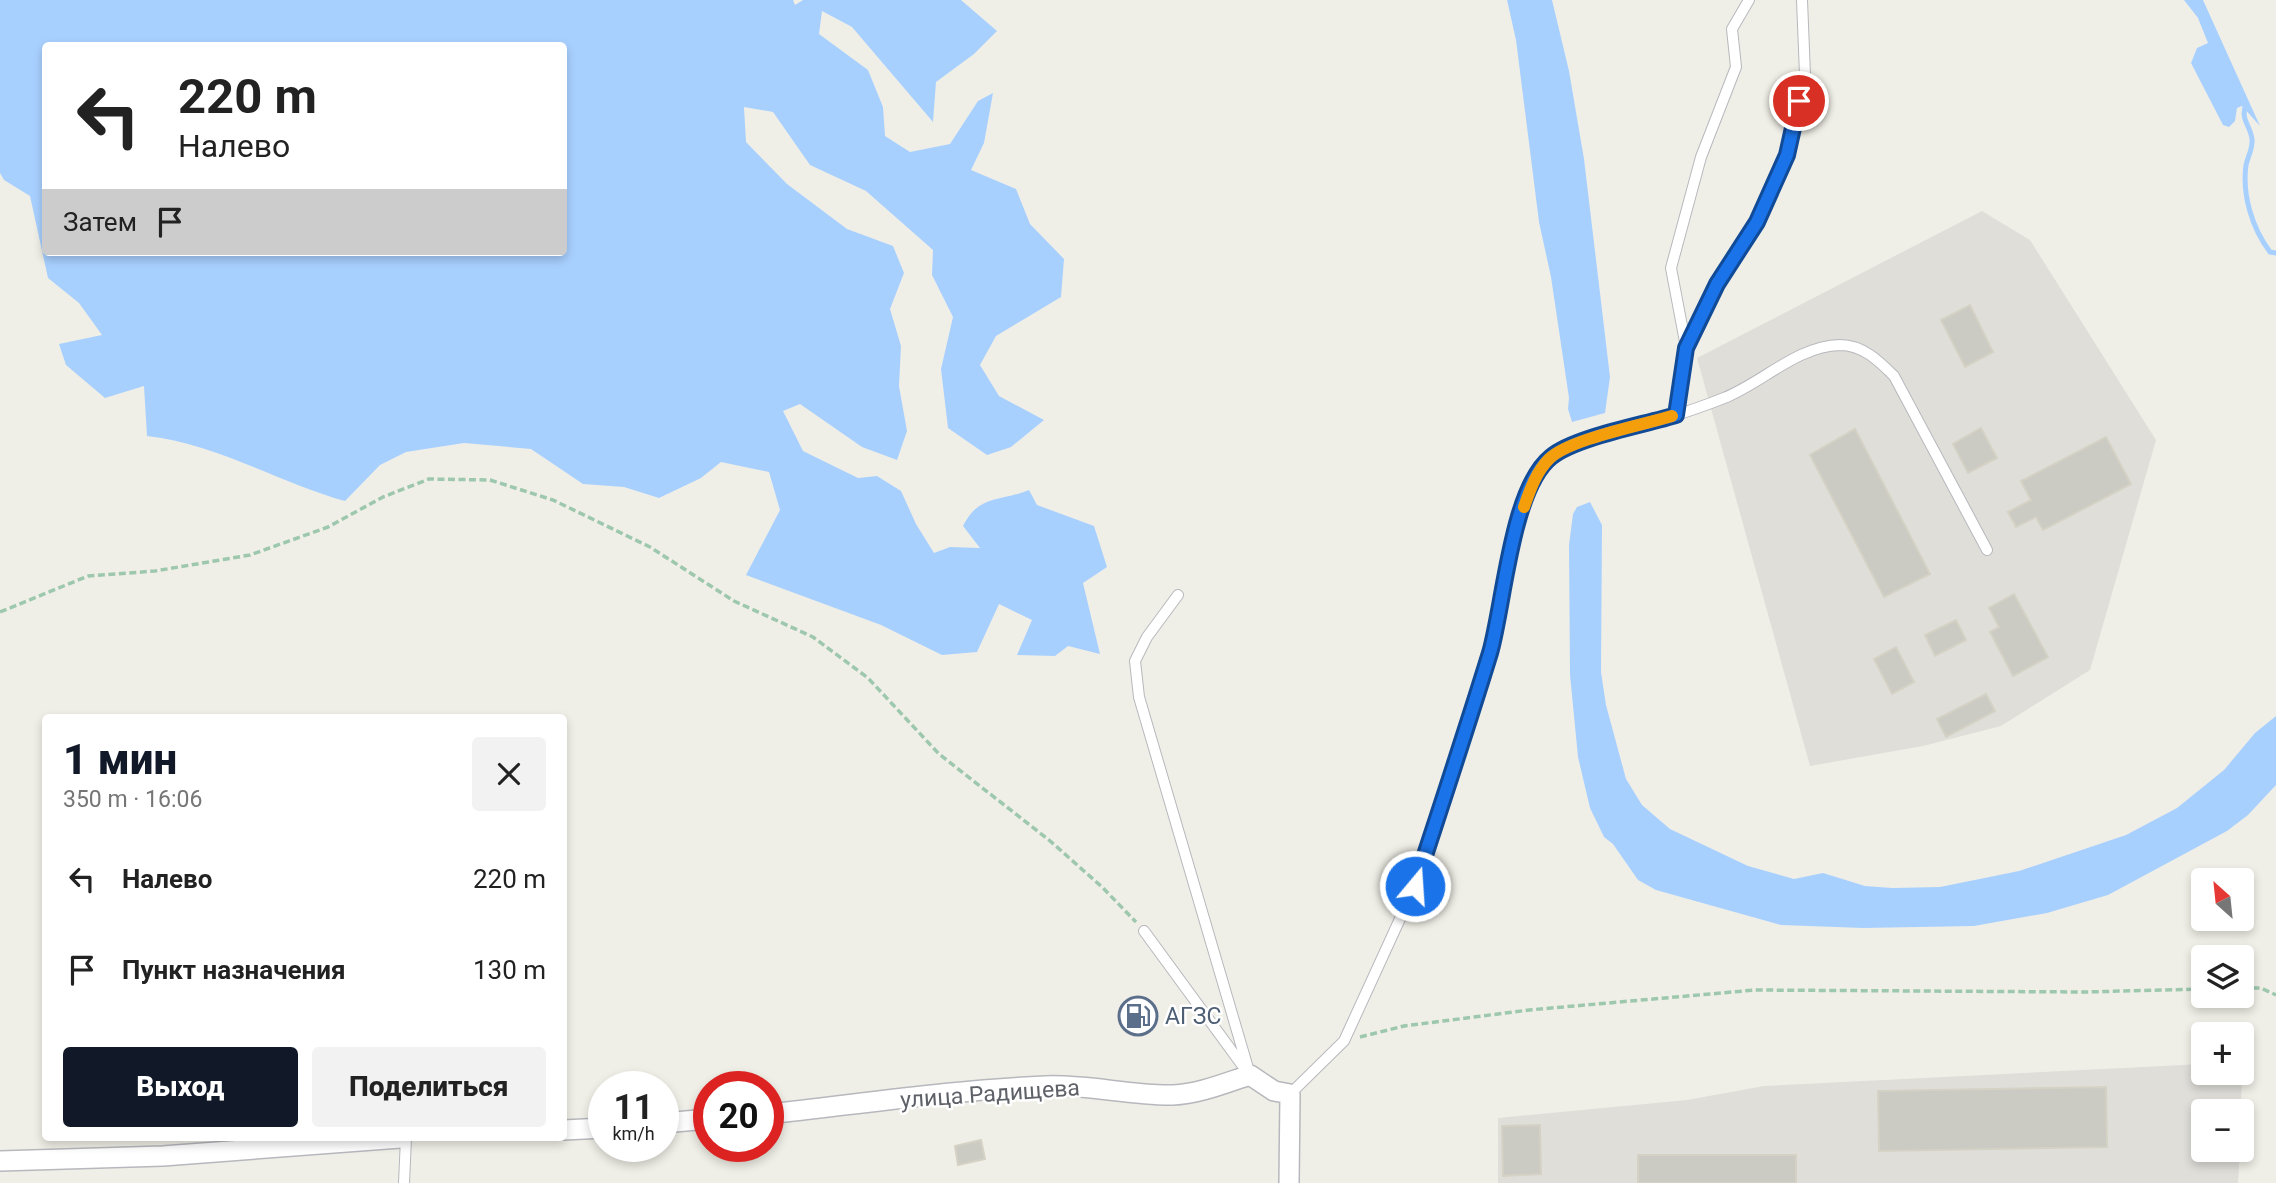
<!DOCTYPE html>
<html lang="ru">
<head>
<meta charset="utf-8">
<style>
  :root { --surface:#fff; --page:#f2f2f2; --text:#222; --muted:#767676; --accent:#111827 }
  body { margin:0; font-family:Roboto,sans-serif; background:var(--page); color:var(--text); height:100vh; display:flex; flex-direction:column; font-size:26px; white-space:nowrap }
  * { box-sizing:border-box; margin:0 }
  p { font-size:23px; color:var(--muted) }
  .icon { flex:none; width:38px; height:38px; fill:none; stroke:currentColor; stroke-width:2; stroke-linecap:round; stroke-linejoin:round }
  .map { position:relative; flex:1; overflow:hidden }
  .sheet { position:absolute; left:42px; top:714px; width:525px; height:427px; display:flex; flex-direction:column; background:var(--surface); border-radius:7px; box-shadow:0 4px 10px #0003 }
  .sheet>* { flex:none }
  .guide { position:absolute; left:42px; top:42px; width:525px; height:214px; border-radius:7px; box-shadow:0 4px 10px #0003; background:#fff; color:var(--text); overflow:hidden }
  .needle { width:46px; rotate:333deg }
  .buttons { position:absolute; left:2191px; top:868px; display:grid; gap:14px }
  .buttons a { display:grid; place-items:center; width:63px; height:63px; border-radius:7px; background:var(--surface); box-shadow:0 4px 10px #0003; font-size:35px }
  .speed { position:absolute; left:588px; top:1071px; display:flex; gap:14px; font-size:35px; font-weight:700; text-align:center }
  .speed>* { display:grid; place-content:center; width:91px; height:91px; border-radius:50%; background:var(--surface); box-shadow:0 4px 10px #0003; line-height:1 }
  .speed small { font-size:18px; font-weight:400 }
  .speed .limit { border:10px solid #d22; background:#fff; color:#111 }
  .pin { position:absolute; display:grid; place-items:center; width:60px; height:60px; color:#fff; margin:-30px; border:4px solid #fff; border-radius:50%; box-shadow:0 2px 7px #0007 }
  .me { position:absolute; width:77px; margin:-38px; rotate:18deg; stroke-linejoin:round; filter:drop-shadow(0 0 5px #0008) }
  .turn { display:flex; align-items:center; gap:24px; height:147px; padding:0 21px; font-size:32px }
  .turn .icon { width:91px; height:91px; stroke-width:2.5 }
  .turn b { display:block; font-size:49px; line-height:60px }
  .then { display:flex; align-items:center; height:66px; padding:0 21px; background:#0003; gap:14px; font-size:26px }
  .round { display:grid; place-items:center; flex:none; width:74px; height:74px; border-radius:7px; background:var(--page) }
  .summary { display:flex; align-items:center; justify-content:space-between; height:119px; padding:0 21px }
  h1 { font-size:42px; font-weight:800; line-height:52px; color:var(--accent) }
  .action { display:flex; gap:14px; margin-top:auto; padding:14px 21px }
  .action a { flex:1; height:80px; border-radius:7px; background:var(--accent); color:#fff; font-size:28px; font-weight:800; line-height:80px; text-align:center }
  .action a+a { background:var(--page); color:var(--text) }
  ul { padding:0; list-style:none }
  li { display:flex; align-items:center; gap:21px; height:91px; padding:0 21px }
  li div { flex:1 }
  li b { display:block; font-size:26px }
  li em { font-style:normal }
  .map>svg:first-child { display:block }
</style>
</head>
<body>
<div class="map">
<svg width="2276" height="1183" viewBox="0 0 2276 1183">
  <rect width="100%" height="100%" fill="#f0efe7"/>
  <!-- industrial -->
  <path fill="#dfded9" d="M1982 211 2030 240 2156 440 2090 670 2001 726 1923 746 1810 766 1697 358Z
    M2242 1063 2241 1111H2203V1150H2240L2238 1183H1498V1118L1687 1100 1764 1086 2203 1064V1073H2242Z"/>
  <!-- water -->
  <path fill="#a8d0ff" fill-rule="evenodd" d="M0 0H793L795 5 803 0H961L997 31 974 54 936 82 933 122 852 27 822 11 819 34 868 70 883 107 885 136 910 152 950 144 978 101 993 93 984 143 971 170 1016 189 1030 224 1064 259 1061 297 996 336 980 365 999 396 1044 420 1011 447 987 455 948 428 941 369 953 317 932 275 933 250 866 191 810 165 773 112 744 107 746 142 787 184 847 229 893 246 904 273 890 309 901 346 899 386 907 431 897 460 862 447 800 404 783 411 803 451 858 478 877 476 901 491 916 524 934 553 950 547 980 548 963 526C979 494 1000 502 1029 490L1037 505 1094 526 1107 567 1083 583 1100 654 1068 646 1055 656 1017 655 1032 620 999 604 977 652 942 655 881 625 746 575 780 510 769 472 721 462 701 478 659 498 624 487 583 484 531 449 464 443 406 452 380 465 345 501C278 482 217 444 147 436L144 386 105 398 66 365 59 344 102 335 79 303 48 278 30 196 4 180 0 173ZM46 46H564V252H46Z
    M1507 0H1552L1569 71 1584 159 1610 377 1605 413 1572 422 1568 409 1569 398 1551 277 1539 222 1516 40Z
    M2184 0H2203L2260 126 2242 106 2237 108 2235 121 2229 127 2223 125 2191 63 2197 48 2208 43 2198 18Z
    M1590 502 1602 525 1601 672 1606 705 1626 779 1642 805 1670 829 1748 866 1794 879 1823 873 1865 886 1892 888 1940 887 2019 871 2126 835 2177 808 2224 770 2255 733 2276 716V785L2248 815 2227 831 2108 895 2047 913 1974 926 1863 928 1781 925 1656 890 1638 880 1613 844 1604 837 1590 808 1578 757 1570 675 1569 545 1573 514 1577 507Z"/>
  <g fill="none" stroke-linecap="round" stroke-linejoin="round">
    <!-- stream -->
    <path stroke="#a8d0ff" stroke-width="5" d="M2246 104C2240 120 2250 124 2252 139 2253 149 2248 156 2246 165 2242 195 2252 228 2270 252L2276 253"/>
  </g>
  <!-- building -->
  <path fill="#cbcac3" stroke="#d5d2c5" stroke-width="2" d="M1970 305 1993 352 1965 367 1941 320Z
    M1981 428 1997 458 1968 473 1953 444Z
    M1855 429 1930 574 1884 597 1810 455Z
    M2106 437 2131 484 2043 530 2036 517 2016 527 2008 512 2031 500 2021 481Z
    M2014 594 2048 657 2013 676 1990 632 1999 627 1989 608Z
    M1956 620 1966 640 1935 656 1925 635Z
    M1896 647 1914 682 1892 694 1874 659Z
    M1986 694 1995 711 1946 737 1937 719Z
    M2106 1087 2107 1147 1879 1151 1878 1091Z
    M1540 1125 1541 1174 1503 1176 1502 1126Z
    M981 1140 985 1159 958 1165 955 1146Z
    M1638 1155H1796V1183H1638Z"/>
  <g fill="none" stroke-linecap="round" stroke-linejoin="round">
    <defs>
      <path id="service" d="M1686 347 1671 268 1701 157 1736 67 1732 29 1749 0
        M1676 415 1686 348 1717 284 1757 222 1787 155 1805 75 1802 0
        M1178 595 1147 637 1135 661 1139 697 1250 1075
        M1144 931 1245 1069
        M1290 1094 1344 1041 1415 886 1491 650 1513 539 1524 505 1535 477 1550 458 1571 446C1622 431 1674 418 1724 398 1762 383 1797 346 1840 345 1863 345 1879 361 1894 376L1987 550
        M404 1183 406 1138"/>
      <path id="minor" d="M768 1114C860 1104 953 1090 1045 1086 1088 1084 1130 1096 1173 1095 1199 1094 1225 1083 1250 1075L1274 1091 1290 1094 1289 1183
        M663 1123 709 1119
        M564 1130 604 1128
        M0 1161 163 1156 400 1138"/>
    </defs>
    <!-- service casing -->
    <use href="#service" stroke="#b7b8bd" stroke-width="12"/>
    <!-- minor casing -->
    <use href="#minor" stroke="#b7b8bd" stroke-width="22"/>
    <!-- path -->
    <path stroke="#9dc8ae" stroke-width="3.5" stroke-dasharray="7 3.5" stroke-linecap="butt" d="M0 612 88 576 155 571 250 555 328 527 383 497 429 479 490 480 553 500 650 547 734 601 813 637 868 678 939 754 1049 840 1102 887 1136 922
      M2242 988H2261L2276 995
      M1360 1037 1404 1026 1529 1010 1755 990 2085 992 2203 989"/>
    <!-- service -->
    <use href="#service" stroke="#fff" stroke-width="10"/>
    <!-- minor -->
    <use href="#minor" stroke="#fff" stroke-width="19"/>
  </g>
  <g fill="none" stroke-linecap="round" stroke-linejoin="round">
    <defs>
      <path id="route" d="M1415 886C1440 809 1466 731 1490 653 1504 605 1511 489 1551 457 1575 437 1644 425 1676 415L1686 348 1717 284 1757 222 1787 155 1799 101"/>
    </defs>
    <!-- route casing -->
    <use href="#route" stroke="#114b97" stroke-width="18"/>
    <!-- route -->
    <use href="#route" stroke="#1a73e8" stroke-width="12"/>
    <!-- slow -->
    <path stroke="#f59e0b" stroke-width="12" d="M1524 507C1530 490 1536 472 1549 459 1569 439 1643 425 1672 416"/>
  </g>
  <!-- icons -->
  <defs>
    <symbol id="fuel-ring" viewBox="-11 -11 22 22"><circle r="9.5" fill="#fff" stroke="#5c6f8a" stroke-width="1.5"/><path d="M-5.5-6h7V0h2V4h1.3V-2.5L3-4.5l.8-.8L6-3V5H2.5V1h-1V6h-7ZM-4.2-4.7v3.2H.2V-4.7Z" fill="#5c6f8a"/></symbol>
  </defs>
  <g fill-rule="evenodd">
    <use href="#fuel-ring" x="1116" y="994" width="44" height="44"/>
  </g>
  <g text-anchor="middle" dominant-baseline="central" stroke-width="5" stroke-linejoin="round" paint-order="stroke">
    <!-- service labels -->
    <g font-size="23" fill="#4e5e75" stroke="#fff" text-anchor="start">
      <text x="1165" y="1016">АГЗС</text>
    </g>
    <!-- street labels -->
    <g font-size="23" fill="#5e6167" stroke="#fff">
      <text transform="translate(990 1094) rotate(-4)">улица Радищева</text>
    </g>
  </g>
</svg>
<div class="buttons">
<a><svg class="needle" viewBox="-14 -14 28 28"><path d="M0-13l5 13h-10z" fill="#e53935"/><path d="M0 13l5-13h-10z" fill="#767676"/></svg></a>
<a><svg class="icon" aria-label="layers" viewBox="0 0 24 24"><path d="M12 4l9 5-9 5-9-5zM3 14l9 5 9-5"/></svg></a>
<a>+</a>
<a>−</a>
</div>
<div class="speed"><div>11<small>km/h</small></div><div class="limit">20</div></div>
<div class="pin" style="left:1799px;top:101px;background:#d93025"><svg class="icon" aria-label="arrive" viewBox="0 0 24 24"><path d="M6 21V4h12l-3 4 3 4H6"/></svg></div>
<svg class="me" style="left:1415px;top:886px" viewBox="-20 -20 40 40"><circle r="17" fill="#1a73e8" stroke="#fff" stroke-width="3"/><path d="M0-11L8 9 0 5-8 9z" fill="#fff"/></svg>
<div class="guide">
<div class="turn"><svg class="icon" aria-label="left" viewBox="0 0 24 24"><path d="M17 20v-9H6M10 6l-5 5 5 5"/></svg><div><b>220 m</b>Налево</div></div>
<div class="then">Затем<svg class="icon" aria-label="arrive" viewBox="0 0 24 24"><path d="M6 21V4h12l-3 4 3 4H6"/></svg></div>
</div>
<section class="sheet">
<div class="summary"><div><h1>1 мин</h1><p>350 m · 16:06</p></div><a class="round"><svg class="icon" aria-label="close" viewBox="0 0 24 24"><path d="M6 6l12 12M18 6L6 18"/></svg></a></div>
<ul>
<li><svg class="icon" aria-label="left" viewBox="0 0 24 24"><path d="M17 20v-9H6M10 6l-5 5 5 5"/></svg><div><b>Налево</b></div><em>220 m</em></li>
<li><svg class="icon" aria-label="arrive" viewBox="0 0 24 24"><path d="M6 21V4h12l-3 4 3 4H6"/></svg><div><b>Пункт назначения</b></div><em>130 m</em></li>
</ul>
<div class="action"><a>Выход</a><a>Поделиться</a></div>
</section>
</div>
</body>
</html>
